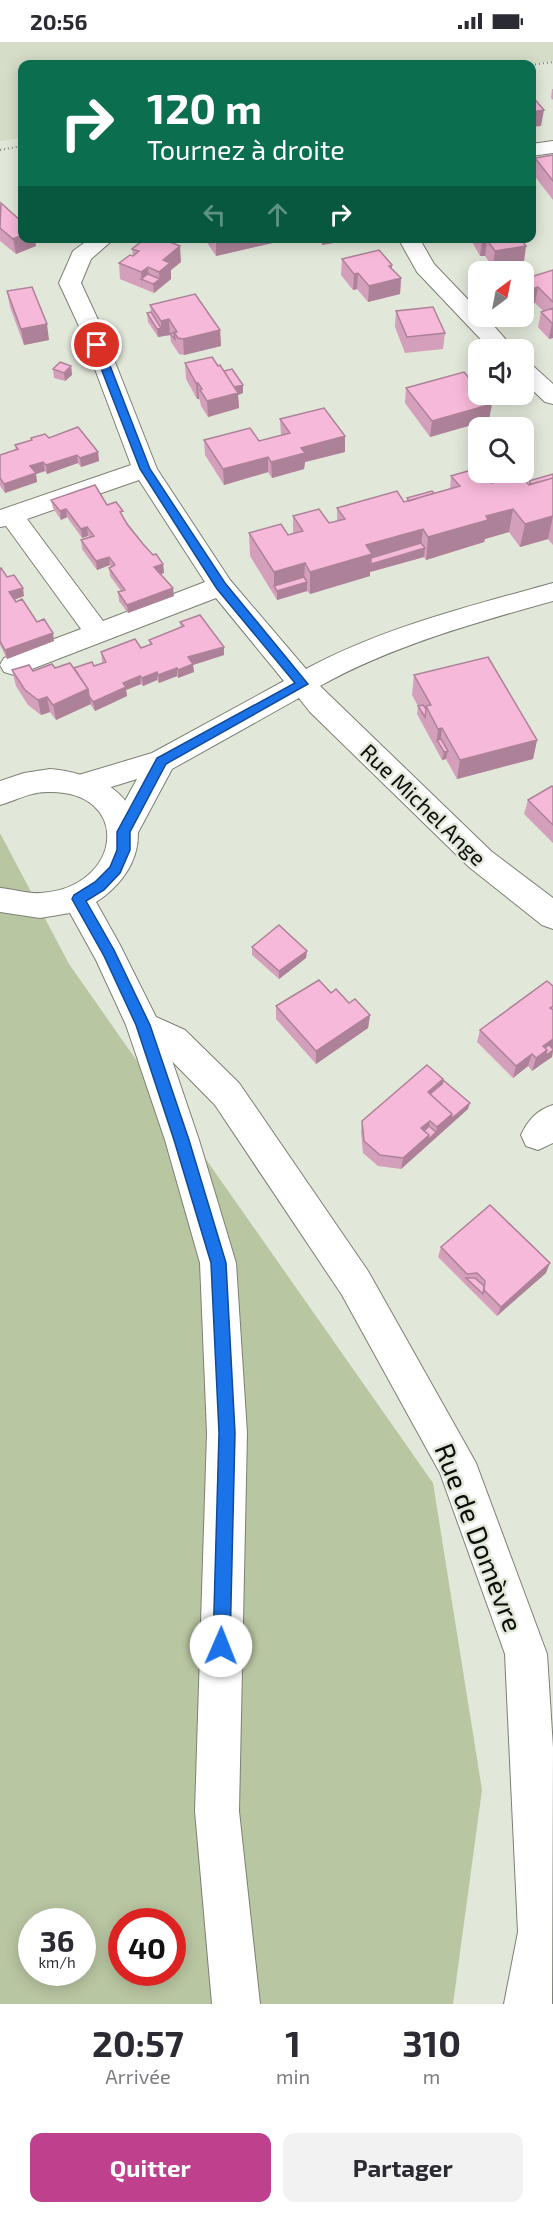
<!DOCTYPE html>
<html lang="fr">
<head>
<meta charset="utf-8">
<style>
  :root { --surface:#fff; --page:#f2f2f3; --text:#2b2b33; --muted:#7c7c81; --accent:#bf408d }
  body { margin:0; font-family:"Exo 2",sans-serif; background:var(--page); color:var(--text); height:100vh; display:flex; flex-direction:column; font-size:22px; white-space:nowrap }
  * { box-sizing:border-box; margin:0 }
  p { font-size:20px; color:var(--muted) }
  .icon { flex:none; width:33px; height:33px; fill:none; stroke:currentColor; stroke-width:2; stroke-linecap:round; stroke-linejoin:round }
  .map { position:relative; height:1962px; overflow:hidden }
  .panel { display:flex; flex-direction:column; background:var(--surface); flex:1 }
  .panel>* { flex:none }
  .guide { position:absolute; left:18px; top:18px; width:518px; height:183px; border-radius:12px; box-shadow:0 3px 15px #0003; background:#0b6e4f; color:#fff; overflow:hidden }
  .needle { width:39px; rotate:32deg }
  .fabs { position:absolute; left:468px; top:219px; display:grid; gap:12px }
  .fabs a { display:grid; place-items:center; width:66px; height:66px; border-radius:12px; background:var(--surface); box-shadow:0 3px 15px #0003; font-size:30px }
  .speed { position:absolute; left:18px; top:1866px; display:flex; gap:12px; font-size:30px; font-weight:700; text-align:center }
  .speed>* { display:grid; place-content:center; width:78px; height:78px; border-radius:50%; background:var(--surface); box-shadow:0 3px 15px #0003; line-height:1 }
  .speed small { font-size:15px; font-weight:400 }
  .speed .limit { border:9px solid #d22; background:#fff; color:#111 }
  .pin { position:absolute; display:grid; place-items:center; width:51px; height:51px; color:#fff; margin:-26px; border:3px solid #fff; border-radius:50%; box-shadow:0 2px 6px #0007 }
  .me { position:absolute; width:66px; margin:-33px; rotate:1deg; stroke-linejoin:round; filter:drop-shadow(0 0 4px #0008) }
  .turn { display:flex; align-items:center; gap:21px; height:126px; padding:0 30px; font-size:27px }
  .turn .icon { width:78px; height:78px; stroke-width:2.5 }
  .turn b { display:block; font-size:42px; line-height:51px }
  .lanes { display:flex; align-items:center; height:57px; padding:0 30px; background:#0003; justify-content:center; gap:30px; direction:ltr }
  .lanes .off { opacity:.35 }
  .eta { display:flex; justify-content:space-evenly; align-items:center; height:102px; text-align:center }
  .eta b { font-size:36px; font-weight:700; line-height:42px }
  .button { display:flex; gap:12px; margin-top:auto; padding:12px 30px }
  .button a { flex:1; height:69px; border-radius:12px; background:var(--accent); color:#fff; font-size:24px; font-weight:700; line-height:69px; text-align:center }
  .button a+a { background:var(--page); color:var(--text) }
  .status { display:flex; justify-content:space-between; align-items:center; height:42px; padding:0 30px; background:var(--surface); direction:ltr }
  .status svg { height:16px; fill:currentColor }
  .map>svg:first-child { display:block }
</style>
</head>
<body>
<div class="status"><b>20:56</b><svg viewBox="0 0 49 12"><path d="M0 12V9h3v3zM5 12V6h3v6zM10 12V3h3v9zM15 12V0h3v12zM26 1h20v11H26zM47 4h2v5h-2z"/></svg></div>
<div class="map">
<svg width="553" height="1962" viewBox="0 0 553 1962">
  <rect width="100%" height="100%" fill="#e1e7d9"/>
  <!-- built -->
  <path fill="#d5ddc8" d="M0 0H553V19L528 22H22V96L0 99Z"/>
  <!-- green -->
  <path fill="#b9c6a2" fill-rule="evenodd" d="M0 791 69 922 433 1441 482 1748 453 1962H0ZM32 1880H82V1930H32ZM122 1880H172V1930H122Z"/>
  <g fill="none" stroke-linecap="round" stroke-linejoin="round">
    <defs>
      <path id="street" d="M553 99V111L531 114V102Z
        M91 196H115L91 217 81 241 100 282 157 427 230 538 306 627C382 586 470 564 553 541V559C474 581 392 604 320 644L491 809 553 856V887L542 883 469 825 310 670 299 656 172 727 134 798 123 802 112 798 108 790 137 737 82 754 72 751 67 743 72 735 152 711 284 639 216 556 24 630 14 633 4 630 0 623 4 616 81 587 6 484 0 485V468L131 423 78 282 59 241 73 209ZM139 438 205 540 103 579 27 477Z
        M398 196H419L434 222 478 268V274H485L515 308H491L417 230Z
        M524 321 532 323 553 342V362L545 360 524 340Z
        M143 969 185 988 239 1041 368 1229 476 1421 547 1612 553 1706 552 1962H504L518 1890 505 1612 440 1431 342 1253 215 1063 161 1008 131 993 126 983 131 973Z
        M553 1063V1101L538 1108 526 1104 521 1093C528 1078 537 1068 553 1063Z"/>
      <path id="secondary" d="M50 727C67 728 98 736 112 746 157 780 138 834 96 860L120 903 160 983 199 1098 236 1221 247 1391 239 1769 260 1962H212L195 1769 207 1391 200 1221 165 1098 126 983 96 918 70 871 40 876 0 870V846C13 847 28 852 41 851 123 846 133 748 48 750 30 750 17 758 0 763V739L24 731Z"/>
    </defs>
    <!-- street casing -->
    <use href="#street" stroke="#7b8074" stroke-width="2"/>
    <!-- secondary casing -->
    <use href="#secondary" stroke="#7b8074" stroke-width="2"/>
    <!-- path -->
    <path stroke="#7c8077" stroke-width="2" stroke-dasharray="1 3" stroke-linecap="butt" d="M531 23 553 20
      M0 108 22 104"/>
    <!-- street -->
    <use href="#street" fill="#fff" fill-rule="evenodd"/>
    <!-- secondary -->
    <use href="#secondary" fill="#fff" fill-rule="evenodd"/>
  </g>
  <!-- wall -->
  <path fill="#d49fbb" d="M552 47H553V58L551 56Z
    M553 113V158L533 132 535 116Z
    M0 162 36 204 16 212 0 199Z
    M204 196H277V200L216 214Z
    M319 196H361L322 203Z
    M470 196H520L524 220 493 225 485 214H480Z
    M132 207 181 220 171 228V237L154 251 120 237 119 221 133 214Z
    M342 217 392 227 401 236 400 252 368 260 357 247 353 248 341 233Z
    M553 228V296L549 297 538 285 541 270 543 269 535 261 524 237Z
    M7 249 49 298 24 303 10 265Z
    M150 263 220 288 221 304 184 313 179 312 171 300 170 293 158 295 148 280 147 271 151 270Z
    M396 269 445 291 443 307 405 311 395 285Z
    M185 321 218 324 224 329 243 351 238 353 239 366 208 375 201 364 200 359 199 357H197L186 337Z
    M71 324 72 333 65 339 54 336 53 327Z
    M406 346 479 353 489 378 430 395 405 361Z
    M280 377 345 410 305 420 304 427 272 436 268 430 224 443 205 413 204 398 259 399 281 393Z
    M31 396H49L98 410 99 419 81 425 78 421 47 432 45 429 36 432 37 440 5 451 0 444V413L16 408 15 403 32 398Z
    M553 432V503L548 497 520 505 509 490 485 497 484 500 426 518 424 515 370 530V534L310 552 307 549 277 558 250 514 249 491 288 493 293 491V474L329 481 337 479V466L404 460 407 459V456L434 451 450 447 451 434 492 441 528 443 529 439Z
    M51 458 107 463 123 475 143 502 163 522 164 531 160 532 174 554 128 571 119 559 118 550 121 549 110 534 109 526 111 525 110 523 97 528 82 507 81 498 89 495 88 494 82 496 67 475 61 478 53 466Z
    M0 527 24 554 14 558 16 560 37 580 54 599 7 617 0 603Z
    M180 580 224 605V613L193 623 194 630 178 636 177 634 159 641 157 638 143 644 141 642 126 648 127 654 95 669 90 662 56 678 50 670 41 673 28 663 16 644 12 628 33 629 55 626H74L94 624 103 621 102 619 101 610 141 606 150 603 149 598 181 586Z
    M414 633 537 698 533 717 457 737 446 717 442 718 417 672 418 664 412 653Z
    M553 745V801L524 772 528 758Z
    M252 905 307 909 306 916 279 937 252 913Z
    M553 944V1010L552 1015 532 1029 528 1024 513 1036 477 1000 480 988Z
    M331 951 370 973 368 986 316 1022 276 977V964Z
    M443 1038 468 1067 401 1127 378 1124 363 1111 361 1090 362 1079Z
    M441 1205 546 1231 497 1274 438 1215Z"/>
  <!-- shaded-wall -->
  <path fill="#ad8298" d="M544 68 541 84 531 85V70Z
    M22 193V196H35L36 204 16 212 13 197Z
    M222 196H277V200L216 214V198Z
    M323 196H361L322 203Z
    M487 198 485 214H480L482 199Z
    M180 204 181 220 171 228V237L160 246 159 230 163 218Z
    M526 204 524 220 493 225 495 209Z
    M392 223 391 239 401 236 400 252 368 260 369 244 389 224Z
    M148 225 149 240 141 237 142 246 141 230Z
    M358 231 357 247 353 248 354 232Z
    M160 237V246L154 251 153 242Z
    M538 245 535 261 524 264V249Z
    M169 277 170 293 158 295 157 287 161 286V279Z
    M552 281H553V296L549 297Z
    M47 282 49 298 24 303 21 287Z
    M220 288 221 304 184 313 183 297Z
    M71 324 72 333 65 339 64 331Z
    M196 341H198L199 357H197Z
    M243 343V351L238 353 239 366 208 375 207 359 231 346Z
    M492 362 489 378 430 395 432 379Z
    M345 394V410L305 420 304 427 272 436 271 420 301 406Z
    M98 410 99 419 81 425 80 416Z
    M77 413 78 421 47 432 46 423Z
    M268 415V430L224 443 223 427Z
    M43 420 45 429 36 432 37 440 5 451 4 442 30 424Z
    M66 467 67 475 61 478 60 469Z
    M513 467 509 490 485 497 484 500 426 518 428 495 486 474Z
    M553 474 548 497 520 505 525 482Z
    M87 485 88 494 82 496 81 487Z
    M423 487 421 507 425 506 424 515 370 530V534L310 552V530L366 503Z
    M109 515 110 523 97 528 96 519Z
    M305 521 304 541 307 540V549L277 558V549L274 544V530Z
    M163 522 164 531 155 534 154 525Z
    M23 546 24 554 11 559 9 550Z
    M173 546 174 554 128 571 127 563Z
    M53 591 54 599 7 617 5 608Z
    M224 605V613L193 623 194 630 178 636V628L188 615Z
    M177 626V634L159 641 158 633Z
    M157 630V638L143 644 142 636Z
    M140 634 141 642 126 648 127 654 95 669 93 660 123 641Z
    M88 647 91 662 56 678 53 663Z
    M47 655 50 670 41 673 38 658Z
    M442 686 440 703 437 698 438 687Z
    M537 698 533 717 457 737 460 718Z
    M448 709 446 717 442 718 444 710Z
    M307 909 306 916 279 937V929Z
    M370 973 368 986 316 1022V1009Z
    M553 997V1006L546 1011 543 1021 532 1029 536 1016 543 1004Z
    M553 1008 552 1015 543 1021 545 1014Z
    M532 1012 528 1024 513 1036 516 1024Z
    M443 1037 441 1049 430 1058 428 1050Z
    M470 1061 468 1067 401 1127 403 1116 429 1093 436 1090 437 1085 452 1072Z
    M430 1079 428 1091 421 1086Z
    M550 1221 546 1231 497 1274 501 1265Z"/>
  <!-- building -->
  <path fill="#f7b9d9" stroke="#ad8298" stroke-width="1.5" d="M531 53 544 68 531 70Z
    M553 113V139L535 116Z
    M1 161 22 180V193L13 197 0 186Z
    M146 196H160L180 204 163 218 170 221 159 230 148 225 141 230 119 221 130 213 133 214 139 209 132 207Z
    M481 196H520L526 204 495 209 487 198 482 199Z
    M379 208 392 223 389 224 401 236 369 244 358 231 354 232 342 217Z
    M553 228V260L538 245 524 249V237Z
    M148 232 160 237 153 242 141 237Z
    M32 245 47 282 21 287 7 249Z
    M195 252 220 288 183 297 178 296 174 290H177L169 277 161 279 150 263Z
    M433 265 445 291 407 295 396 269Z
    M553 266V281H552L541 270Z
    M151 270 161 286 157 287 147 271Z
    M174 291V292L175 297 170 292Z
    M212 315 218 324 220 323 238 351 207 359 200 348 202 347 198 341H196L185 321Z
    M60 320 71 324 64 331 53 327Z
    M232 327 243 343 234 345 224 329Z
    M464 330 478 347V348L474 350 477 353 483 352 492 362 432 379 406 346Z
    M324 366 345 394 301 406 305 411 271 420 268 415 223 427 204 398 250 386 259 399 290 391 280 377Z
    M78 385 98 410 80 416 77 413 46 423 43 420 30 424 36 431 4 442 0 436V413L18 407 15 403 32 398 31 396 45 392 49 396Z
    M478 426V430H484L492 441 520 433 529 443 553 436V474L525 482 513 467 486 474 488 478 428 495 423 487 366 503 372 512 310 530 305 521 274 530 249 491 281 482 288 493 303 489 293 474 319 467 329 481 345 477 337 466 397 449 404 460 460 444 451 434Z
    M553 432V436L531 442 529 439Z
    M95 443 107 463 116 460 123 469 120 470 127 482 143 502 153 513 156 512 163 522 154 525 173 546 127 563 118 550 125 548 109 526 115 523 109 515 96 519 81 498 94 494 87 485 81 487 66 467 60 469 51 458Z
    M432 449 434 451 409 459 407 456Z
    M421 501 425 506 371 522V516Z
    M1 526 7 535 14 533 23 546 9 550 16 560 22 557 37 580 44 577 53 591 5 608 0 599V527Z
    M304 535 307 540 277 549 274 544Z
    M200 573 224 605 188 615 193 622 178 628 177 626 158 633 157 630 142 636 140 634 123 641 126 645 93 660 89 654 88 647 74 626 92 620 94 624 106 620 101 610 135 597 141 606 152 602 149 598 184 584 180 580Z
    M488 615 537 698 460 718 442 686 438 687 426 664 431 663 414 633Z
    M70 621 88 647 53 663 47 655 38 658 25 648 12 628 29 623 33 629 52 622 55 626Z
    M423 663 426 667 425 675 418 664Z
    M441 697 448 709 444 710 437 698Z
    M552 744 553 745V783L528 758Z
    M279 883 307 909 279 929 252 905Z
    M319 938 331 951 336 947 349 961 355 957 370 973 316 1009 276 964Z
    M547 939 553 944V964L550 966 553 968V997L543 1004 547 1008 536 1016 532 1012 516 1024 480 988Z
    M549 1003 553 1007V1008L545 1014 547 1008 545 1006Z
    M427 1023 443 1037 428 1050 452 1072 437 1085 430 1079 421 1086 429 1093 403 1116 380 1113 364 1099 362 1079Z
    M443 1038 470 1061 451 1077 452 1072 430 1052 442 1042Z
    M429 1084 436 1090 428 1098 429 1093 424 1089Z
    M490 1163 550 1221 501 1265 484 1248 485 1239 477 1231 467 1232 441 1205Z
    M466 1236H475L484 1244 483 1252Z"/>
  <!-- route -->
  <path fill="#1a73e8" stroke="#114b97" stroke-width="1.5" d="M97 300 102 303 150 427 225 541 308 642 166 722 130 790V808L120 831 104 848 86 859 114 908 150 983 189 1098 226 1221 235 1391 230 1604 228 1610 221 1612 215 1610 213 1604 219 1391 211 1221 174 1098 136 983 104 914 72 857 74 853 95 840 110 825 117 808V790L157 716 295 641 217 547 140 427 92 303Z"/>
  <g text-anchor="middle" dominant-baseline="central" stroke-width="5" stroke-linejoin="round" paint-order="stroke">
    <!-- street labels -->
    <g font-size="22" fill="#0c0e0a" stroke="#e1e7d9">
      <text transform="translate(424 762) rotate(44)">Rue Michel Ange</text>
    </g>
    <!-- near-street labels -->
    <g font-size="27" fill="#0c0e0a" stroke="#e1e7d9">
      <text transform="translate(480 1495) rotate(69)">Rue de Domèvre</text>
    </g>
  </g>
</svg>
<div class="fabs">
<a><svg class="needle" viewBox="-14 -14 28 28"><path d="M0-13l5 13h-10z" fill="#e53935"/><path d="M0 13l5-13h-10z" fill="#7c7c81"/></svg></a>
<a><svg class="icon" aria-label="sound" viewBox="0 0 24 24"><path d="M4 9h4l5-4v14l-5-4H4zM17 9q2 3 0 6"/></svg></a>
<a><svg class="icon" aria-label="search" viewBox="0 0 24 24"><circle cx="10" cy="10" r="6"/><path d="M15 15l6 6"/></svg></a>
</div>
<div class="speed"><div>36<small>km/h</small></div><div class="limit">40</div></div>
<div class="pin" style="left:97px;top:303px;background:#d93025"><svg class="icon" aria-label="arrive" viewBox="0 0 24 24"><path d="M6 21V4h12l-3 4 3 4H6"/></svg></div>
<svg class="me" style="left:221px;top:1604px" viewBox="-20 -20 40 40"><circle r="19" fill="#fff"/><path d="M0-13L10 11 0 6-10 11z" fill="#1a73e8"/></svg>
<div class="guide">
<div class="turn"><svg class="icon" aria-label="right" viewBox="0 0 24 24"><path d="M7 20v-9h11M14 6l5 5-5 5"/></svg><div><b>120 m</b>Tournez à droite</div></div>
<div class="lanes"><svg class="icon off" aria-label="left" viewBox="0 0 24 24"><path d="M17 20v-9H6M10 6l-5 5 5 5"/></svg><svg class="icon off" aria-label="ahead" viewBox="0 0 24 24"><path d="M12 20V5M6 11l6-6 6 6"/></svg><svg class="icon" aria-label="right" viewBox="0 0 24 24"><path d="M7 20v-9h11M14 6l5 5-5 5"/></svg></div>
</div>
</div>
<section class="panel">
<div class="eta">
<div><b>20:57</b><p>Arrivée</p></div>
<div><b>1</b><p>min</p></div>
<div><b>310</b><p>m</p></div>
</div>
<div class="button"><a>Quitter</a><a>Partager</a></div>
</section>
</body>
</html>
